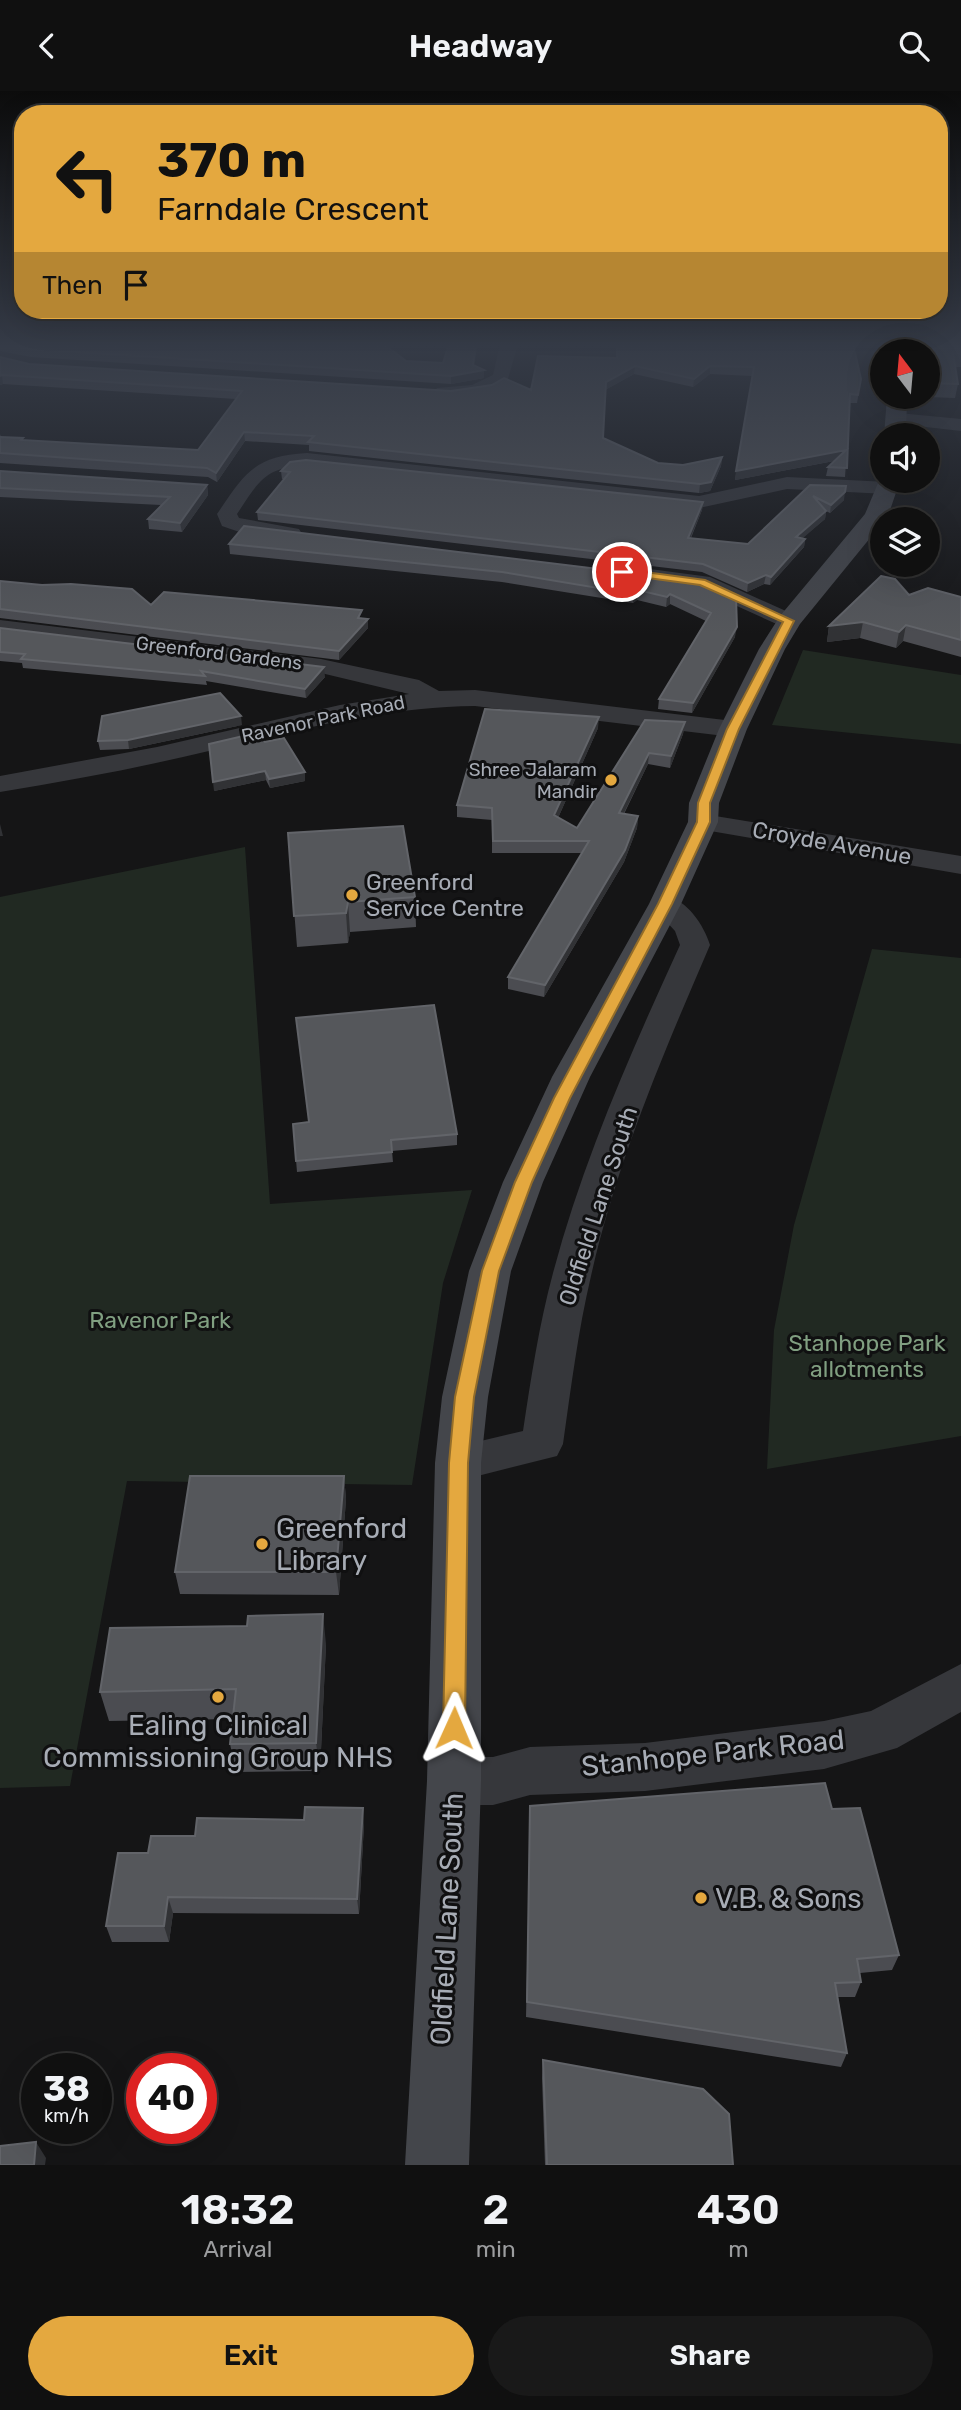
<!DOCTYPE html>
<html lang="en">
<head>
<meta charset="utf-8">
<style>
  :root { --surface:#101010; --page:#191919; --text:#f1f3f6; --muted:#9c9d9f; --line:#303030; --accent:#e4a83f }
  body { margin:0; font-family:Rubik,sans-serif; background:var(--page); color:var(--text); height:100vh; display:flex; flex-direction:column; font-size:26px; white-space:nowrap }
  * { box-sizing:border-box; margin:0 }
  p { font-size:23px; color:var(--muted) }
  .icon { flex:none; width:38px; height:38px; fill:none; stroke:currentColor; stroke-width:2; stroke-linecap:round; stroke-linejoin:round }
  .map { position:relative; height:2074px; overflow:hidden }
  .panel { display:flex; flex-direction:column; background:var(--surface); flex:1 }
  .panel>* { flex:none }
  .hud { position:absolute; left:14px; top:14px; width:934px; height:214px; border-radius:28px; box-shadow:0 7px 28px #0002,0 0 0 2px var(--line); background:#e4a83f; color:#111; overflow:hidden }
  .needle { width:46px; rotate:344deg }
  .fabs { position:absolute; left:870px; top:248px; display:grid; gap:14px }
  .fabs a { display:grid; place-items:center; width:70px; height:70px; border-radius:50%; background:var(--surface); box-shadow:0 7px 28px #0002,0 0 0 2px var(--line); font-size:35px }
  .speed { position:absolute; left:21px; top:1962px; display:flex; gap:14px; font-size:35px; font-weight:700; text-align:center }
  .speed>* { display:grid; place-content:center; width:91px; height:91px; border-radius:50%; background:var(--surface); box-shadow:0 7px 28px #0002,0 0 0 2px var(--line); line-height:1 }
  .speed small { font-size:18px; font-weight:400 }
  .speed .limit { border:10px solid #d22; background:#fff; color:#111 }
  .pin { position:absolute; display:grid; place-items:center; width:60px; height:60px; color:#fff; margin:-30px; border:4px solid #fff; border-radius:50%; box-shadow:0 2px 7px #0007 }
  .me { position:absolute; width:77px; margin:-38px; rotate:1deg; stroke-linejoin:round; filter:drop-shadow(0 0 5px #0008) }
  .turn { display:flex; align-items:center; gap:24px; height:147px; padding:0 28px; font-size:32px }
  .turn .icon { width:91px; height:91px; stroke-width:2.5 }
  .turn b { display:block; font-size:49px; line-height:60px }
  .then { display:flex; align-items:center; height:66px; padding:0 28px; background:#0003; gap:14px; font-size:26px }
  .eta { display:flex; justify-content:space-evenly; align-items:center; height:119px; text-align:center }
  .eta b { font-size:42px; font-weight:600; line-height:49px }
  .cta { display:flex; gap:14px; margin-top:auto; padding:14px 28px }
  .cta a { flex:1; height:80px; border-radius:42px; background:var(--accent); color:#111; font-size:28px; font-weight:600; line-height:80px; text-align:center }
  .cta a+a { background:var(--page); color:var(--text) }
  header { display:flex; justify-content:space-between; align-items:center; height:91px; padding:0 28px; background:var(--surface); font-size:32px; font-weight:600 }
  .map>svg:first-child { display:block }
</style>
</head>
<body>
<header><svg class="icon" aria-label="back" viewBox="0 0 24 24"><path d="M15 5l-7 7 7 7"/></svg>Headway<svg class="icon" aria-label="search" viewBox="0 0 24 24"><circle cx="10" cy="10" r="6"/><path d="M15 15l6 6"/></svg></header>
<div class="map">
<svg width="961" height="2074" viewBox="0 0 961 2074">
  <rect width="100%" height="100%" fill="#151516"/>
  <!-- green -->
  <path fill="#212922" d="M803 559 961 584V653L772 634Z
    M245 756 270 1113 472 1099 443 1192 412 1394 127 1390 70 1695 0 1697V806Z
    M872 858 961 867V1345L767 1378 774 1239 794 1134Z"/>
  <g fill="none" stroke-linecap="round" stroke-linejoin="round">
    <!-- street -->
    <path fill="#36373b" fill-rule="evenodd" d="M500 253H518L507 291 474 304 437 305 434 301 437 297 472 294 493 284Z
      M898 322 961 328V340L891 332 889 328Z
      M307 362 699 405 787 386 888 391 898 397 888 403 787 398 699 417 307 374C265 376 259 390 237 423L239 427 299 438 302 443 299 448C275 453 244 443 222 435L217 423C245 382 254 365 307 362Z
      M650 478 710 486 797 525 801 530 797 535H781L697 497 642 490 639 485 642 480Z
      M0 529 321 568 419 589 439 600 475 599 733 630 742 633 746 638 742 643 733 646 475 615C375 616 280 644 183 666 122 680 61 691 0 701V685L157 656 340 614 409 603 321 582 0 543Z
      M703 723 961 765V783L693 737 689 731 693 725Z
      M665 804C688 810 703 833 710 854 664 961 617 1070 591 1185 578 1240 571 1297 563 1353L557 1365 458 1390 443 1385 437 1372 443 1359 523 1340C531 1287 539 1234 553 1182 583 1069 631 961 680 854L675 840 650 813 654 807Z
      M961 1573V1621L897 1657 824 1678 645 1700 530 1704 493 1714H454L436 1707 429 1690 436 1673 454 1666H493L530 1656 645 1652 824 1630 871 1620Z"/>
    <!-- secondary -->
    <path fill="#44464b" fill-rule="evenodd" d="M875 253H893L897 261H882L881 265Z
      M887 306H907L906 345H884Z
      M881 385 882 390H900L888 425 800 533 785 558 747 638 719 712 718 731 681 813 590 986 543 1091 511 1180 488 1306 481 1372V1690L469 2074H405L427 1690 435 1372 442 1306 469 1180 503 1091 552 986 649 813 688 731 689 712 719 638 759 558 780 525 865 423Z"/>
  </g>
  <!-- wall -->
  <path fill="#4b4c51" d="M0 253H384L406 270 474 274 484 287 451 293 31 266 0 260Z
    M617 253 861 288 857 312H850L845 386 826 385 828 376 834 370 735 389 752 285 710 283 693 296 634 283 605 299 603 347 658 372 683 374 722 366 721 375 710 400 699 402 309 360V354L245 350 217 391 208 386 0 372V343L1 346 23 347V349L198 359 236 308 3 293 0 294V266L29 273 451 300 531 299 616 267Z
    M908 253H961V276H955L958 293 955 307 928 306V261H908Z
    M0 380 207 394 208 404 182 441 149 438 148 428 161 414 0 406Z
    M281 380 703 411 702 419 691 447 748 453 810 394 844 409 830 422 826 420 825 428 802 447 805 448 804 456 770 494 764 493 747 501 702 481 258 429 257 421 284 388H282Z
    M229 453 697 490 735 546 692 622 658 618 659 608 706 530 670 513 666 516 637 509 633 512 502 491 230 463Z
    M0 490 151 514 363 527 368 528V537L339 569 0 527Z
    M909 504 961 506V566L903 550 896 557 860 547 827 551 829 535Z
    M0 537 325 586 306 607 206 590 207 594 23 577 22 572 0 570Z
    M645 629 685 631 683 643 670 677 648 673 624 723 638 725 637 737 624 771 544 906 508 898V886L582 762H492V729L457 726V714L598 637 558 727 577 737Z
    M242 634 129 658 100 659 98 650Z
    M265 651 305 690 270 697 266 689 214 700Z
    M288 742 415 806 416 836 350 841 348 852 297 856Z
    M293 1033 457 1043V1054L392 1060 393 1071 297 1081Z
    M344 1385 346 1408 339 1504 180 1503 175 1481Z
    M326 1553 320 1680 236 1681 230 1653 233 1628 109 1630 100 1601Z
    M832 1718 899 1864 892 1879 860 1882 861 1891 855 1906H838L847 1962 841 1976 526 1926 530 1732Z
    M364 1733 359 1823 173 1822 169 1851H112L106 1835 148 1762 195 1745Z
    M543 1969 733 2074H545L542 1987Z"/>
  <!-- shaded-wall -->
  <path fill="#313235" d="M476 253H478L473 281 484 279V287L451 293V285L473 274Z
    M635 275 634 283 605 299 606 291Z
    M710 275V283L693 296 694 288Z
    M2 284 3 293 0 294V285Z
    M244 341 245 350 217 391 216 382Z
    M846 359 844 368 735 389 736 380Z
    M722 366 721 375 710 400 699 402 700 393Z
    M207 394 208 404 182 441 180 432Z
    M845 401 844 409 830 422 831 414Z
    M703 411 702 419 687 455 688 447Z
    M826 420 825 428 795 454 796 446Z
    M805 448 804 456 770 494 771 486Z
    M766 484 764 493 747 501 748 492Z
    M638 499 637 509 633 512 634 503Z
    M670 503V513L666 516 667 506Z
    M368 528V537L339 569V560Z
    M863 531 860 547 827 551 829 535Z
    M906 534 903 550 896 557 899 541Z
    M737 536 735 546 692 622 693 612Z
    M324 576 325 586 306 607 305 598Z
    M241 625 242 634 129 658 128 649Z
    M599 626 598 637 554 736V724Z
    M685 631 683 643 670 677 671 665Z
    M649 662 648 673 618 734 619 722Z
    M265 680 266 689 214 700 213 691Z
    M305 681V690L270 697 269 688Z
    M638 725 637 737 624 771 544 906 545 894Z
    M0 733 3 745H0Z
    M348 811 350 841 348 852 346 822Z
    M344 1385 346 1408 339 1504 336 1481Z
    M323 1523 326 1553 320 1680 316 1652Z
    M363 1717 364 1733 359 1823 357 1808Z
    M168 1806 173 1822 169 1851 164 1835Z
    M36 2051 46 2067 45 2074H34Z"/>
  <!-- building -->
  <path fill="#55575b" stroke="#626469" stroke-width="2" d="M7 253H384L406 270 443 272 449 253H476L473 274 484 279 451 285 30 258Z
    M617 253H853L861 288 858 304 850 303 847 377 828 376 846 359 736 380 754 276 710 275 694 288 635 275 606 291 603 347 658 372 683 374 722 366 711 391 700 393 308 351 314 345 244 341 216 382 207 377 0 362V346L23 347 21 349 198 359 242 300 2 284 0 285V266L29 273 451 300 492 294 504 287 531 299 538 265 617 267Z
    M911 253H961V263L953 262 958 293 928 292V261H912Z
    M306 369 703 411 688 447 748 453 810 394 846 395 845 401 831 414 813 405 826 420 796 446 805 448 771 486 766 484 748 492 703 473 257 421 290 381 281 380 290 371Z
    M0 380 207 394 180 432 148 428 170 406 0 397Z
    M244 435 697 490 736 507 737 536 693 612 659 608 711 522 670 503 667 506 638 499 634 503 502 481 229 453Z
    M881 485 895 488 909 504 928 497 961 506V549L906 534 899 541 863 531 829 535Z
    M0 490 42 494 71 493 132 498 151 514 164 501 362 519 358 527 368 528 339 560 0 518Z
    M0 537 324 576 305 598 201 580 205 585 21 568 25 563 0 561Z
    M220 602 241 625 128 649 98 650 102 625Z
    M485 618 599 626 554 724 577 737 645 629 685 631 671 665 649 662 619 722 638 725 625 759 545 894 508 886 589 750H493L492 717 457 714Z
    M256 642 265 651 284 647 305 681 269 688 265 680 213 691 209 653Z
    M403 735 415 806 348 811 346 822 294 825 288 742Z
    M434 914 457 1043 391 1049 392 1061 296 1070 293 1033 309 1031 296 927Z
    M190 1385H344L336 1481H175Z
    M323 1523 316 1652 230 1653 236 1598 100 1601 110 1537 247 1535 248 1525Z
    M825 1692 832 1718 860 1717 899 1864 857 1868 861 1891 835 1892 847 1962 527 1911 530 1715Z
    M305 1716 363 1717 357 1808 168 1806 164 1835H106L118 1762H148L151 1745H195L197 1727 304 1729Z
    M543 1969 703 1998 729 2023 733 2074H547Z
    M36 2051 34 2074H0V2055Z"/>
  <!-- sky -->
  <linearGradient id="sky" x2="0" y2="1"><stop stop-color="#0c0c0c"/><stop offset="0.47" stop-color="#353b47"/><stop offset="1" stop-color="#353b47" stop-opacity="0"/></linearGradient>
  <rect width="961" height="543" fill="url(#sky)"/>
  <!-- route -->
  <path fill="#e4a83f" stroke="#946d29" stroke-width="2" d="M622 478 705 489 794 530 739 638 710 712V731L672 813 570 1007 532 1091 499 1180 474 1306 468 1372 465 1637 462 1645 454 1648 446 1645 443 1637 449 1372 455 1306 482 1180 515 1091 554 1007 658 813 697 731 698 712 727 638 783 531 700 494 618 483Z"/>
  <!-- markers -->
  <g fill="#e4a83f" stroke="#101011" stroke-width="2.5">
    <circle cx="611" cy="689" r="7"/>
    <circle cx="352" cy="804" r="7"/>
    <circle cx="262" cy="1453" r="7"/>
    <circle cx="218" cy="1606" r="7"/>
    <circle cx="701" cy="1807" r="7"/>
  </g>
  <g text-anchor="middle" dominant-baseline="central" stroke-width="6" stroke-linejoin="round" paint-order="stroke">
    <!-- far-street labels -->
    <g font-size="19" fill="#a7acb5" stroke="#101011">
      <text transform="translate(219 562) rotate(7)">Greenford Gardens</text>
      <text transform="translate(323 628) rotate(-12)">Ravenor Park Road</text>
    </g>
    <!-- far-poi labels -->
    <g font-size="19" fill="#a7acb5" stroke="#101011" text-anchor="end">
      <text x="597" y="678">Shree Jalaram<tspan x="597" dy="22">Mandir</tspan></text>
    </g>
    <!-- street labels -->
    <g font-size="23" fill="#a7acb5" stroke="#101011">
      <text transform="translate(832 752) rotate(10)">Croyde Avenue</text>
      <text transform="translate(598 1115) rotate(-72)">Oldfield Lane South</text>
    </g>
    <!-- poi labels -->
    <g font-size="23" fill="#a7acb5" stroke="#101011" text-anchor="start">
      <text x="366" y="791">Greenford<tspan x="366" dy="26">Service Centre</tspan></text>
    </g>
    <!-- park labels -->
    <g font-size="23" fill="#809f81" stroke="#101011">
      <text x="160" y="1229">Ravenor Park</text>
      <text x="867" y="1252">Stanhope Park<tspan x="867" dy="26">allotments</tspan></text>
    </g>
    <!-- near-poi labels -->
    <g font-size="28" fill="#a7acb5" stroke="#101011" text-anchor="start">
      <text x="276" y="1437">Greenford<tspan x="276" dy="32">Library</tspan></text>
      <text x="218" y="1634" text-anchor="middle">Ealing Clinical<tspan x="218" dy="32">Commissioning Group NHS</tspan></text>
      <text x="715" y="1807">V.B. &amp; Sons</text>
    </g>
    <!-- near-street labels -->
    <g font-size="28" fill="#a7acb5" stroke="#101011">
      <text transform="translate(713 1662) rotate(-6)">Stanhope Park Road</text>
      <text transform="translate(447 1828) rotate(-87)">Oldfield Lane South</text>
    </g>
  </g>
</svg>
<div class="fabs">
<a><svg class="needle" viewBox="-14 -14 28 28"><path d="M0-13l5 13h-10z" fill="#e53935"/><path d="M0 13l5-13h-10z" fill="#9c9d9f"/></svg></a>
<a><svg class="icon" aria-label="sound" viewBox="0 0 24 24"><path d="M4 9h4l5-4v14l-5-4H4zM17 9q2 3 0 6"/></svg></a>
<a><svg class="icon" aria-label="layers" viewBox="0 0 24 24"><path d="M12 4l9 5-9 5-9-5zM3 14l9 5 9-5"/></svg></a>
</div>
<div class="speed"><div>38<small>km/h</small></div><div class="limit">40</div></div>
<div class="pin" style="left:622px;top:481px;background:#d93025"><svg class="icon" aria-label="arrive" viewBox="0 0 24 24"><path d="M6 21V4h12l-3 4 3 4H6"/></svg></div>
<svg class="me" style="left:454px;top:1637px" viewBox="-20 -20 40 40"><path d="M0-17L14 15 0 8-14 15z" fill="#e4a83f" stroke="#fff" stroke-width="4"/></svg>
<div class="hud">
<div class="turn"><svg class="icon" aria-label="left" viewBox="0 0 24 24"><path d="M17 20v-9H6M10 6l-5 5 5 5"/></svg><div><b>370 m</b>Farndale Crescent</div></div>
<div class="then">Then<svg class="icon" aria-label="arrive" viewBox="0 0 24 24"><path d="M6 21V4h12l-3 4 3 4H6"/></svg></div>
</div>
</div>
<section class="panel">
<div class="eta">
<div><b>18:32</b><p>Arrival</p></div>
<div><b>2</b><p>min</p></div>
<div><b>430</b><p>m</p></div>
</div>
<div class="cta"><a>Exit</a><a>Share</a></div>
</section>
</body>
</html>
